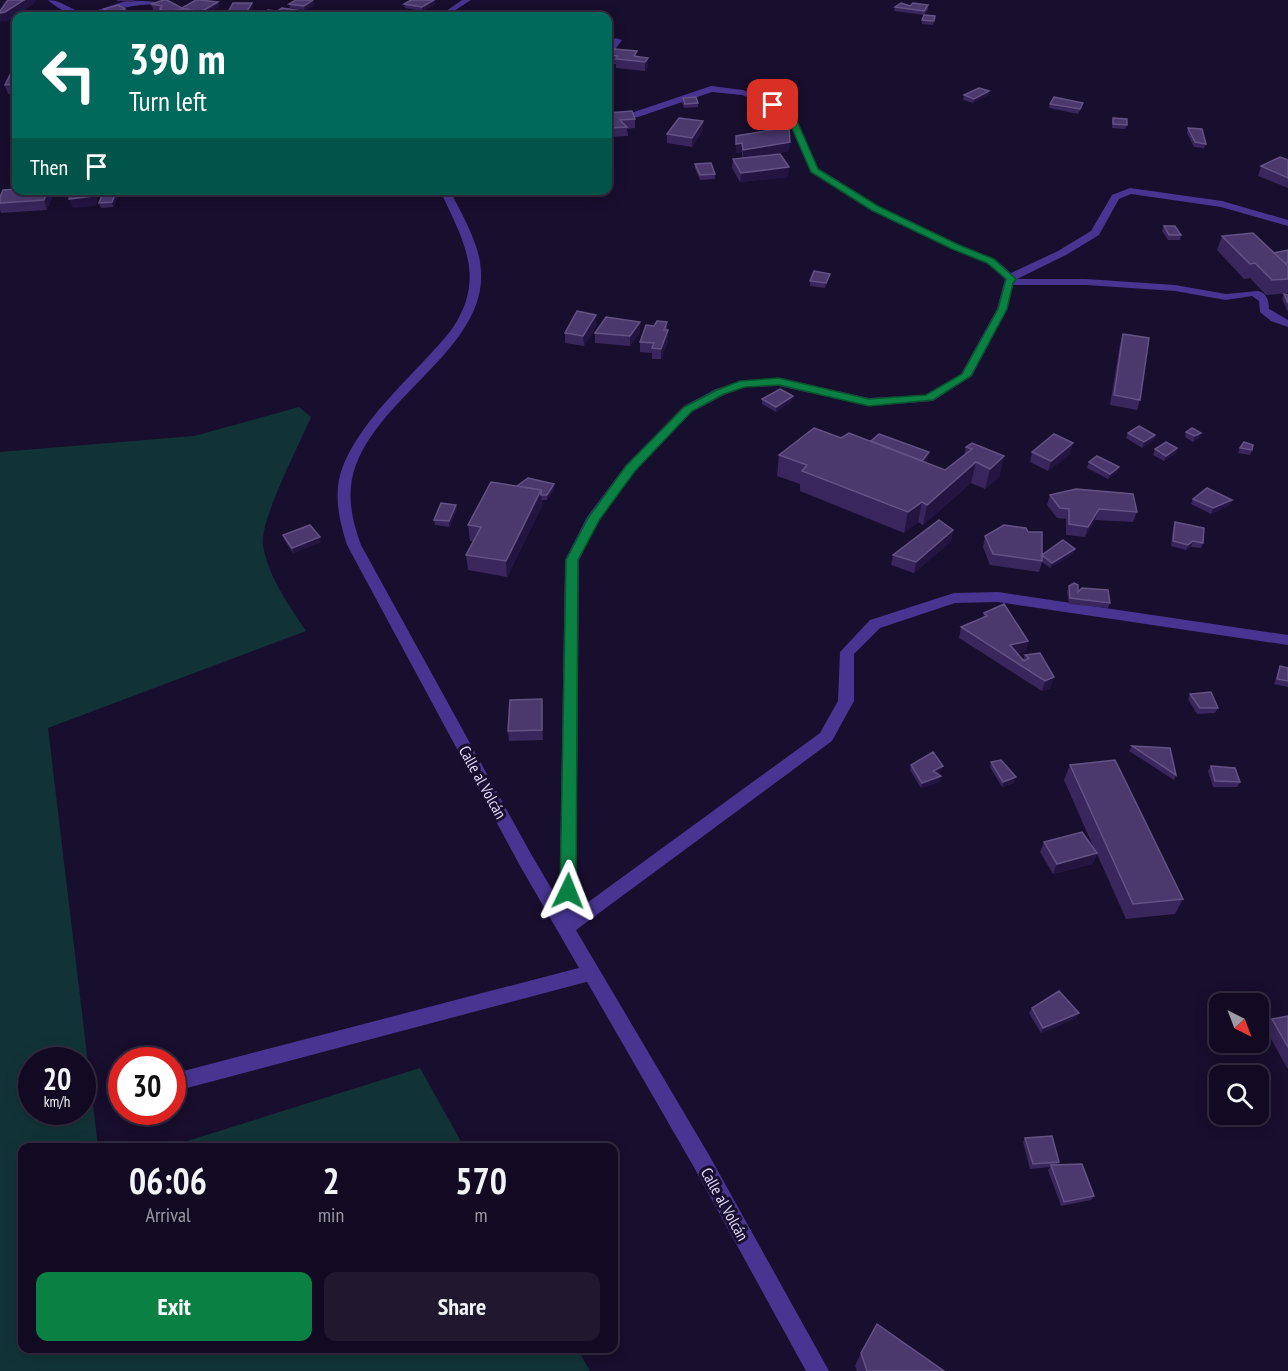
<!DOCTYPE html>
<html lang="en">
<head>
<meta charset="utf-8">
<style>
  :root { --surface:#120a22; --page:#1f182f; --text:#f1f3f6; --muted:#9c9aa5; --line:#312b40; --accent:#0b8043 }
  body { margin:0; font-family:"PT Sans Narrow",sans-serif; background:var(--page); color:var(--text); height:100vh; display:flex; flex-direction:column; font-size:22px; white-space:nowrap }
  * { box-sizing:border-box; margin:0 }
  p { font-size:20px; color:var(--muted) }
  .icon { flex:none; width:33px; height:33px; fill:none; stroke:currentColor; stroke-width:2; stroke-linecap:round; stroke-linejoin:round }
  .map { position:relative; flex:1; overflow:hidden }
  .drawer { position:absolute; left:18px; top:1143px; width:600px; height:210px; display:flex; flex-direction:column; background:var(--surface); border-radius:12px; box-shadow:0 3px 15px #0003,0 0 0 2px var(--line) }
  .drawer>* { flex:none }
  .top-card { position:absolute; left:12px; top:12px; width:600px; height:183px; border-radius:12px; box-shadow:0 3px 15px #0003,0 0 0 2px var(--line); background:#00695c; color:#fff; overflow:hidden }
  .needle { width:39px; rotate:138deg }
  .fabs { position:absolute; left:1209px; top:993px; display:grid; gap:12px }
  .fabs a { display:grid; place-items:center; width:60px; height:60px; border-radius:12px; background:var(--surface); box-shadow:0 3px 15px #0003,0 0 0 2px var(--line); font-size:30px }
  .speed { position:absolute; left:18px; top:1047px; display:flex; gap:12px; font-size:30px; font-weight:700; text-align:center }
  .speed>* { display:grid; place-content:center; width:78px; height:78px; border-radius:50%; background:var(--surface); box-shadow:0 3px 15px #0003,0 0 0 2px var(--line); line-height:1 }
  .speed small { font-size:15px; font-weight:400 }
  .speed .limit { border:9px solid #d22; background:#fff; color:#111 }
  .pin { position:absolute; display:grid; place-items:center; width:51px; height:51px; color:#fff; margin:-26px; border-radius:12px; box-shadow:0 3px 9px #0006 }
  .me { position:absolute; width:66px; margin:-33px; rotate:2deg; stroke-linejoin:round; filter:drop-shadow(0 0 4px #0008) }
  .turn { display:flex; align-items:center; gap:21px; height:126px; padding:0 18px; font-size:27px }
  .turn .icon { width:78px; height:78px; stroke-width:2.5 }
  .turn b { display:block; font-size:42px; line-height:51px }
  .then { display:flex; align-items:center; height:57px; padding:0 18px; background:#0003; gap:12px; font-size:22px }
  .eta { display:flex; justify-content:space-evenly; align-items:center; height:102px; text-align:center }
  .eta b { font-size:36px; font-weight:600; line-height:42px }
  .action { display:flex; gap:12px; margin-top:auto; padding:12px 18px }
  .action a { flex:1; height:69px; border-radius:12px; background:var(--accent); color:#fff; font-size:24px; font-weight:600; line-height:69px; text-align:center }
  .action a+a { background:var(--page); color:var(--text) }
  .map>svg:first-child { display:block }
</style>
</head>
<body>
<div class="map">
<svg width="1288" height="1371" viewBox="0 0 1288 1371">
  <rect width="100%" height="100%" fill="#180e2d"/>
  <!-- green -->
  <path fill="#113338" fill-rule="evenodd" d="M299 407 311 417C300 443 259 522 263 545 268 577 289 605 306 631L48 728 98 1147 22 1148V1348H577L590 1371H0V452L194 436ZM32 1060H82V1112H32Z
    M420 1068 464 1147H168Z"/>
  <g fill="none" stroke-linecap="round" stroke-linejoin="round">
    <!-- minor -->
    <path fill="#473591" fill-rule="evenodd" d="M48 0C63 0 71 12 87 12 100 11 114 4 127 1 149 0 175 2 193 16 180 18 171 7 158 5 116 0 85 34 48 0Z
      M615 38 622 40 611 55H608V48Z
      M711 86 743 90 766 98 788 112 797 121 818 168 878 206 960 245 995 259 1011 273 1058 251 1091 231 1112 195 1130 188 1222 201 1288 220V226L1221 207 1131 194 1119 199 1099 235 1066 255 1017 279H1086L1175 285 1226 294 1258 291C1267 293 1269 301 1269 309L1288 320V327L1271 321 1260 312 1259 301 1252 296 1226 300 1175 291 1086 285H1013L1007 309 972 376 933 401 869 406 779 386 745 387 724 395 692 412 634 471 600 518 579 560 576 911 820 733 838 701 840 652 870 620 954 593 998 592 1288 635V645L998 602 955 603 880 628 854 654V701L832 741 572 933 566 936 560 933 557 928 560 873 565 560 587 517 626 465 684 406 716 389 740 382 779 378 869 398 926 395 961 374 997 309 1005 279 987 263 952 249 872 210 811 172 790 124 760 102 742 95 712 92 638 117 608 119V113L634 112Z
      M590 965 596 967 599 973 596 979 590 981 172 1092V1074Z
      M122 1087V1105H121L114 1103 111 1096 114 1089Z"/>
    <!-- tertiary -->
    <path fill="#473591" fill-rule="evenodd" d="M462 0H471L446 16H439Z
      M440 190H450C462 216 480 243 481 272 486 354 359 405 351 487 349 507 354 526 361 545L531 854 709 1155 829 1371H806L695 1169 519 864 347 545C341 526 336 507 338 487 344 431 418 373 452 329 487 277 463 241 440 190Z"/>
  </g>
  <!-- wall -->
  <path fill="#39265c" d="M117 0H135L131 2 117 1Z
    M196 0 219 7 202 16H198L185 13 186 16H162L161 14 154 12 151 4 182 8Z
    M313 0 314 5 304 10 290 8 289 4Z
    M434 0 435 4 423 11 405 8 404 4Z
    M928 5V9L924 15 894 11 895 7Z
    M935 16 933 25 922 24V20Z
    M609 55 648 58V66L645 71 616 68V64H609Z
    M16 71V93L8 94 5 85Z
    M989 91 988 95 973 103 963 100 964 95Z
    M683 98 698 103V107L684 108 682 103Z
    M1050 104 1082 107 1078 114 1049 108Z
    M608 113 635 119V128L627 129 628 136 608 137Z
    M1113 118 1127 125 1125 129 1112 128Z
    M1188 128 1206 144 1204 148 1194 147 1187 133Z
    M703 130 692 147 667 143V134Z
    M736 136 789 151 767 155 788 177 740 182 732 168 733 159 742 158V152L736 153Z
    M1288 160V188L1258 176 1261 166Z
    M695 164 715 174V179L700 180 695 168Z
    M102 190H127L126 194 116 193 117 197 113 207 101 208 99 203 111 192H102Z
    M0 197H52L47 210 1 213 0 210Z
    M1164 226 1181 235 1180 240H1168L1162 231Z
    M1222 236 1274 253 1288 250V293L1266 295 1250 278 1244 279 1217 250Z
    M830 274 829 279 825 288 810 286V281Z
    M1284 294 1288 295V312L1282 299Z
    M640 322V332L630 346 595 343V333Z
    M667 322 668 341 661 359H652V353L640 352V342L654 326Z
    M597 325 584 346 565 343V333Z
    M1123 334 1140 400 1137 410 1110 405 1120 344Z
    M762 399 792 401 776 412 762 404Z
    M1186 432 1199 438 1193 442 1185 437Z
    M1128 433 1155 435 1154 440 1142 448 1126 438Z
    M841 438 945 470 964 456 966 447 1004 456 999 477 985 489 971 483 923 525 918 522 904 533 800 491V484L777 476 779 455Z
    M1177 448 1176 453 1164 461 1153 455 1155 449Z
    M1240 448 1252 450 1250 455 1238 453Z
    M1032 452 1070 454 1048 471 1030 462Z
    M1089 462 1119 467 1117 472 1108 479 1087 468Z
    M517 486 554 490 547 500H542V506L507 577 468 570 466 555 473 541H470L468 525Z
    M1050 495 1137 512 1133 522 1095 520 1085 537 1066 535V519L1057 518 1047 505Z
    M1193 499 1232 500 1230 505 1211 514 1191 504Z
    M456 505 457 510 449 527 435 525 434 520Z
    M1175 522 1203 543 1201 548 1191 547 1186 550 1171 546 1173 528Z
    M953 530 951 541 914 573 891 565 893 555Z
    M283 535 321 542 293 553 285 541Z
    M985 536 1042 554 1075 549 1073 554 1050 568 1042 562 1039 572 990 565 983 547Z
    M1069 586 1078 592 1110 603 1108 608 1069 604 1067 592Z
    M984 613 1028 641 1025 652 1017 653 1023 660 1025 655 1040 653 1051 688 1042 691 959 638 961 627 983 618Z
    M1280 666 1288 668V687L1274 684Z
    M1190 694 1218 708 1215 713 1197 714 1188 699Z
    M543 710V740L509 741 508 731Z
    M1132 746 1176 775 1174 780 1129 751Z
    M991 762 1014 783 1002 787 990 767Z
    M911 765 943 766 941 771 936 774 939 782 921 788 910 770Z
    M1070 765 1183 899 1175 914 1126 919 1097 854 1092 864 1053 874 1040 852 1044 842 1096 853 1064 780Z
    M1211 766 1240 782 1237 787H1213L1208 771Z
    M1032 1008 1076 1018 1041 1033 1029 1013Z
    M1288 1016V1068H1287L1265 1028 1272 1019Z
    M1025 1138 1059 1162 1058 1165 1094 1196 1091 1200 1061 1206 1048 1170 1050 1167 1030 1169 1023 1142Z
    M861 1353 944 1371H857L855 1366Z"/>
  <!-- shaded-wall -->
  <path fill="#241442" d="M8 0 18 3 3 5 2 1Z
    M24 0H36L34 4 8 21 3 22 2 20 0 23V12Z
    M313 0 314 5 304 10V6Z
    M434 0 435 4 423 11 422 7Z
    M218 2 219 7 202 16H198L197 14Z
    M252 3 253 7 247 16H244Z
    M125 9 126 13 112 16 111 13Z
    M184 9 186 16H167L166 12Z
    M302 11 303 15 301 16H295Z
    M648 58V66L645 71V62Z
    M989 91 988 95 973 103 974 99Z
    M703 121V130L692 147V138Z
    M790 142 789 151 743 160V150Z
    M742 143V152L736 153V144Z
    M789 167 788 177 740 182 741 173Z
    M48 190H50L52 197 47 210 44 200Z
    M94 190H97L98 193 96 206 73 208 69 199Z
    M116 192 117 197 113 207 112 202Z
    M830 274 829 279 825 288 826 283Z
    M596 315 597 325 584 346 583 336Z
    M640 322V332L630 346V336Z
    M668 330V341L661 359V349Z
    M793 396 792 401 776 412V407Z
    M1201 433 1199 438 1193 442 1195 436Z
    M1155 435 1154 440 1142 448 1144 442Z
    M1073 443 1070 454 1048 471 1051 461Z
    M1177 448 1176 453 1164 461 1166 456Z
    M929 452 927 463 919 472 922 461Z
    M1004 456 999 477 985 489 990 469Z
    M976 462 971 483 923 525 927 505Z
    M1119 467 1117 472 1108 479 1110 474Z
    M554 484V490L547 500V495Z
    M541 490 542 506 507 577 506 561Z
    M1232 500 1230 505 1211 514 1213 508Z
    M922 502 918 522 904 533 908 512Z
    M456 505 457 510 449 527V521Z
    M1099 509 1095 520 1085 537 1088 527Z
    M953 530 951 541 914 573 916 562Z
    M320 537 321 542 293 553 292 548Z
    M1193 541 1191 547 1186 550 1188 545Z
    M1075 549 1073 554 1050 568 1052 563Z
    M1028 641 1025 652 1007 655 1010 645Z
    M1054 677 1051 688 1042 691 1045 681Z
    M542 699 543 710V740L542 730Z
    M943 766 941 771 931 776 933 771Z
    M941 776 939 782 921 788 922 783Z
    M1016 777 1014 783 1002 787 1003 782Z
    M1097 853 1092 864 1053 874 1057 864Z
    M1079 1013 1076 1018 1041 1033 1043 1028Z"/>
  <!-- building -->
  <path fill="#4b396e" stroke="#635284" stroke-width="1.5" d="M8 0H24L5 12 0 13V11Z
    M164 0H167L184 9 166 12 160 9 162 6 151 4Z
    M196 0H200L218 2 197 14 199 12 182 8Z
    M296 0H313L304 6 289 4Z
    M411 0H434L422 7 404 4Z
    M233 3H252L244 16H226Z
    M901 3 910 6 913 3 928 5 924 11 895 7Z
    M118 5 125 9 111 13 104 9Z
    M282 8 302 11 295 16H290V13L277 11Z
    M268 10 290 13 284 16H259Z
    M110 12 106 16H90L93 13Z
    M64 13 62 16H48L49 15Z
    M522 13 541 16H516Z
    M552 13 568 16H547Z
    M924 15 935 16 934 21 922 20Z
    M614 49 637 51 634 56 648 58 645 62 616 59 618 56 609 55Z
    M12 71H16V84L5 85Z
    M979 88 989 91 974 99 964 95Z
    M696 97 698 103 685 104 683 98Z
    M1054 97 1083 103 1080 109 1050 104Z
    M632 111 635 119 620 120 627 127 608 128V113Z
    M679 118 703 121 692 138 667 134Z
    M1113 118 1127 119V125L1113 124Z
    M789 127 790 142 743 150 742 143 736 144V136Z
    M1188 128 1202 129 1206 144 1195 142Z
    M780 154 789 167 741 173 733 159Z
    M1280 157 1288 160V178L1261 166Z
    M711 163 715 174 700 175 695 164Z
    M16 189V190H48L44 200 0 203V197L3 190Z
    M71 190H94L93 196 69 199Z
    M116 192 112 202 99 203 103 193Z
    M1164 226H1175L1181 235H1169Z
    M1253 233 1288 266V279L1272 280 1255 263 1250 264 1222 236Z
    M1288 250V263H1285L1274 253Z
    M814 271 830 274 826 283 810 281Z
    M1284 294 1288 295V303Z
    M577 311 596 315 583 336 565 333Z
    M606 317 640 322 630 336 595 333Z
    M657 321 667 322 664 330H668L661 349 652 348 654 343 640 342 646 325 654 326Z
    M1123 334 1149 338 1140 400 1114 395Z
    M780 389 793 396 776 407 762 399Z
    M1139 426 1155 435 1144 442 1128 433Z
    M814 428 841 438 849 433 945 470 972 449 966 447 972 443 1004 456 990 469 976 462 927 505 922 502 908 512 802 471 807 465 779 455Z
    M1192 428 1201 433 1195 436 1186 432Z
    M879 434 929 452 922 461 871 441Z
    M1054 434 1073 443 1051 461 1032 452Z
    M1166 442 1177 448 1166 456 1155 449Z
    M1244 442 1253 445 1252 450 1240 448Z
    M1097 456 1119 467 1110 474 1089 462Z
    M528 478 554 484 547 495H541V490L517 486Z
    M491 482 541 490 506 561 466 555 481 527 468 525Z
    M1207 488 1232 500 1213 508 1193 499Z
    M1076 489 1133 494 1137 512 1099 509 1088 527 1069 524V509L1060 508 1050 495Z
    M441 503 456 505 449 521 434 520Z
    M939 520 953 530 916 562 893 555Z
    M1175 522 1204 528 1203 543 1193 541 1188 545 1173 541Z
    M310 525 320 537 292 548 283 535Z
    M1004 525 1026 528 1028 532H1042V561L993 554 985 536Z
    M1063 540 1075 549 1052 563 1042 555Z
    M1074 583 1078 585V592L1082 588 1108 590 1110 603 1070 598 1069 586Z
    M1004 604 1028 641 1010 645 1024 661 1029 658 1025 655 1040 653 1054 677 1045 681 961 627 987 616 984 613Z
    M1280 666 1288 668V681L1277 679Z
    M1211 692 1218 708H1200L1190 694Z
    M542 699V730L508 731 510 700Z
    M1132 746 1170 748 1176 775Z
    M933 752 943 766 933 771 941 776 922 783 911 765Z
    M1001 760 1016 777 1003 782 991 762Z
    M1115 760 1183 899 1133 904 1070 765Z
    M1211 766 1235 768 1240 782 1215 781Z
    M1082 832 1097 853 1057 864 1044 842Z
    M1059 991 1079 1013 1043 1028 1032 1008Z
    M1288 1016V1047L1272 1019Z
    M1052 1136 1059 1162 1033 1164 1025 1138Z
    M1082 1164 1094 1196 1064 1202 1051 1165Z
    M877 1324 944 1371H867L861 1353Z"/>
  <!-- route -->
  <path fill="#0b8043" stroke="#07532c" stroke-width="1.5" d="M770 104H776L798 123 818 169 878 206 959 245 994 259 1016 279 1013 283 1007 309 971 376 933 400 869 406 779 385 745 387 724 394 692 411 635 471 600 519 578 560 576 891 573 896 568 898 562 896 560 891 566 560 588 518 626 466 684 407 717 390 740 381 779 378 869 399 926 395 962 374 998 309 1006 279 987 263 952 249 871 210 811 172 790 124 770 107Z"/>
  <g text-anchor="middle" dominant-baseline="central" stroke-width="6" stroke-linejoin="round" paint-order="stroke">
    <!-- street labels -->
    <g font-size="16" fill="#e4daff" stroke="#180e2d">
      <text transform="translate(483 782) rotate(61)">Calle al Volcán</text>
      <text transform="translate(725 1204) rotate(61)">Calle al Volcán</text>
    </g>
  </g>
</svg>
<div class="fabs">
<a><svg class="needle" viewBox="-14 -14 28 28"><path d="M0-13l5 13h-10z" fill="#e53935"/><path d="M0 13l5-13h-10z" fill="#9c9aa5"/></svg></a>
<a><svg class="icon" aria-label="search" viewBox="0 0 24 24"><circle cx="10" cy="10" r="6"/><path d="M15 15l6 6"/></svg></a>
</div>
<div class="speed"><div>20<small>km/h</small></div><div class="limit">30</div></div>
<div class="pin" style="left:773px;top:105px;background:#d93025"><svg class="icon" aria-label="arrive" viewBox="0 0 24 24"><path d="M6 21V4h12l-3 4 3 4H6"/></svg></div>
<svg class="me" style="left:568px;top:891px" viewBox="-20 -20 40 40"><path d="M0-17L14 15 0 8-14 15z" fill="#0b8043" stroke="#fff" stroke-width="4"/></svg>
<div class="top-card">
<div class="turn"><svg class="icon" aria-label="left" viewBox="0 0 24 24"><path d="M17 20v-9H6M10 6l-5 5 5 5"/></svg><div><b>390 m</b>Turn left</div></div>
<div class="then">Then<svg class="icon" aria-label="arrive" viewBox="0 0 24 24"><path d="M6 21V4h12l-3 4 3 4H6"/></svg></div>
</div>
<section class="drawer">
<div class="eta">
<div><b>06:06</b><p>Arrival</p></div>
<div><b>2</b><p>min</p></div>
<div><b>570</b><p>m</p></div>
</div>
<div class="action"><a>Exit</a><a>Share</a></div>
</section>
</div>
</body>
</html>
